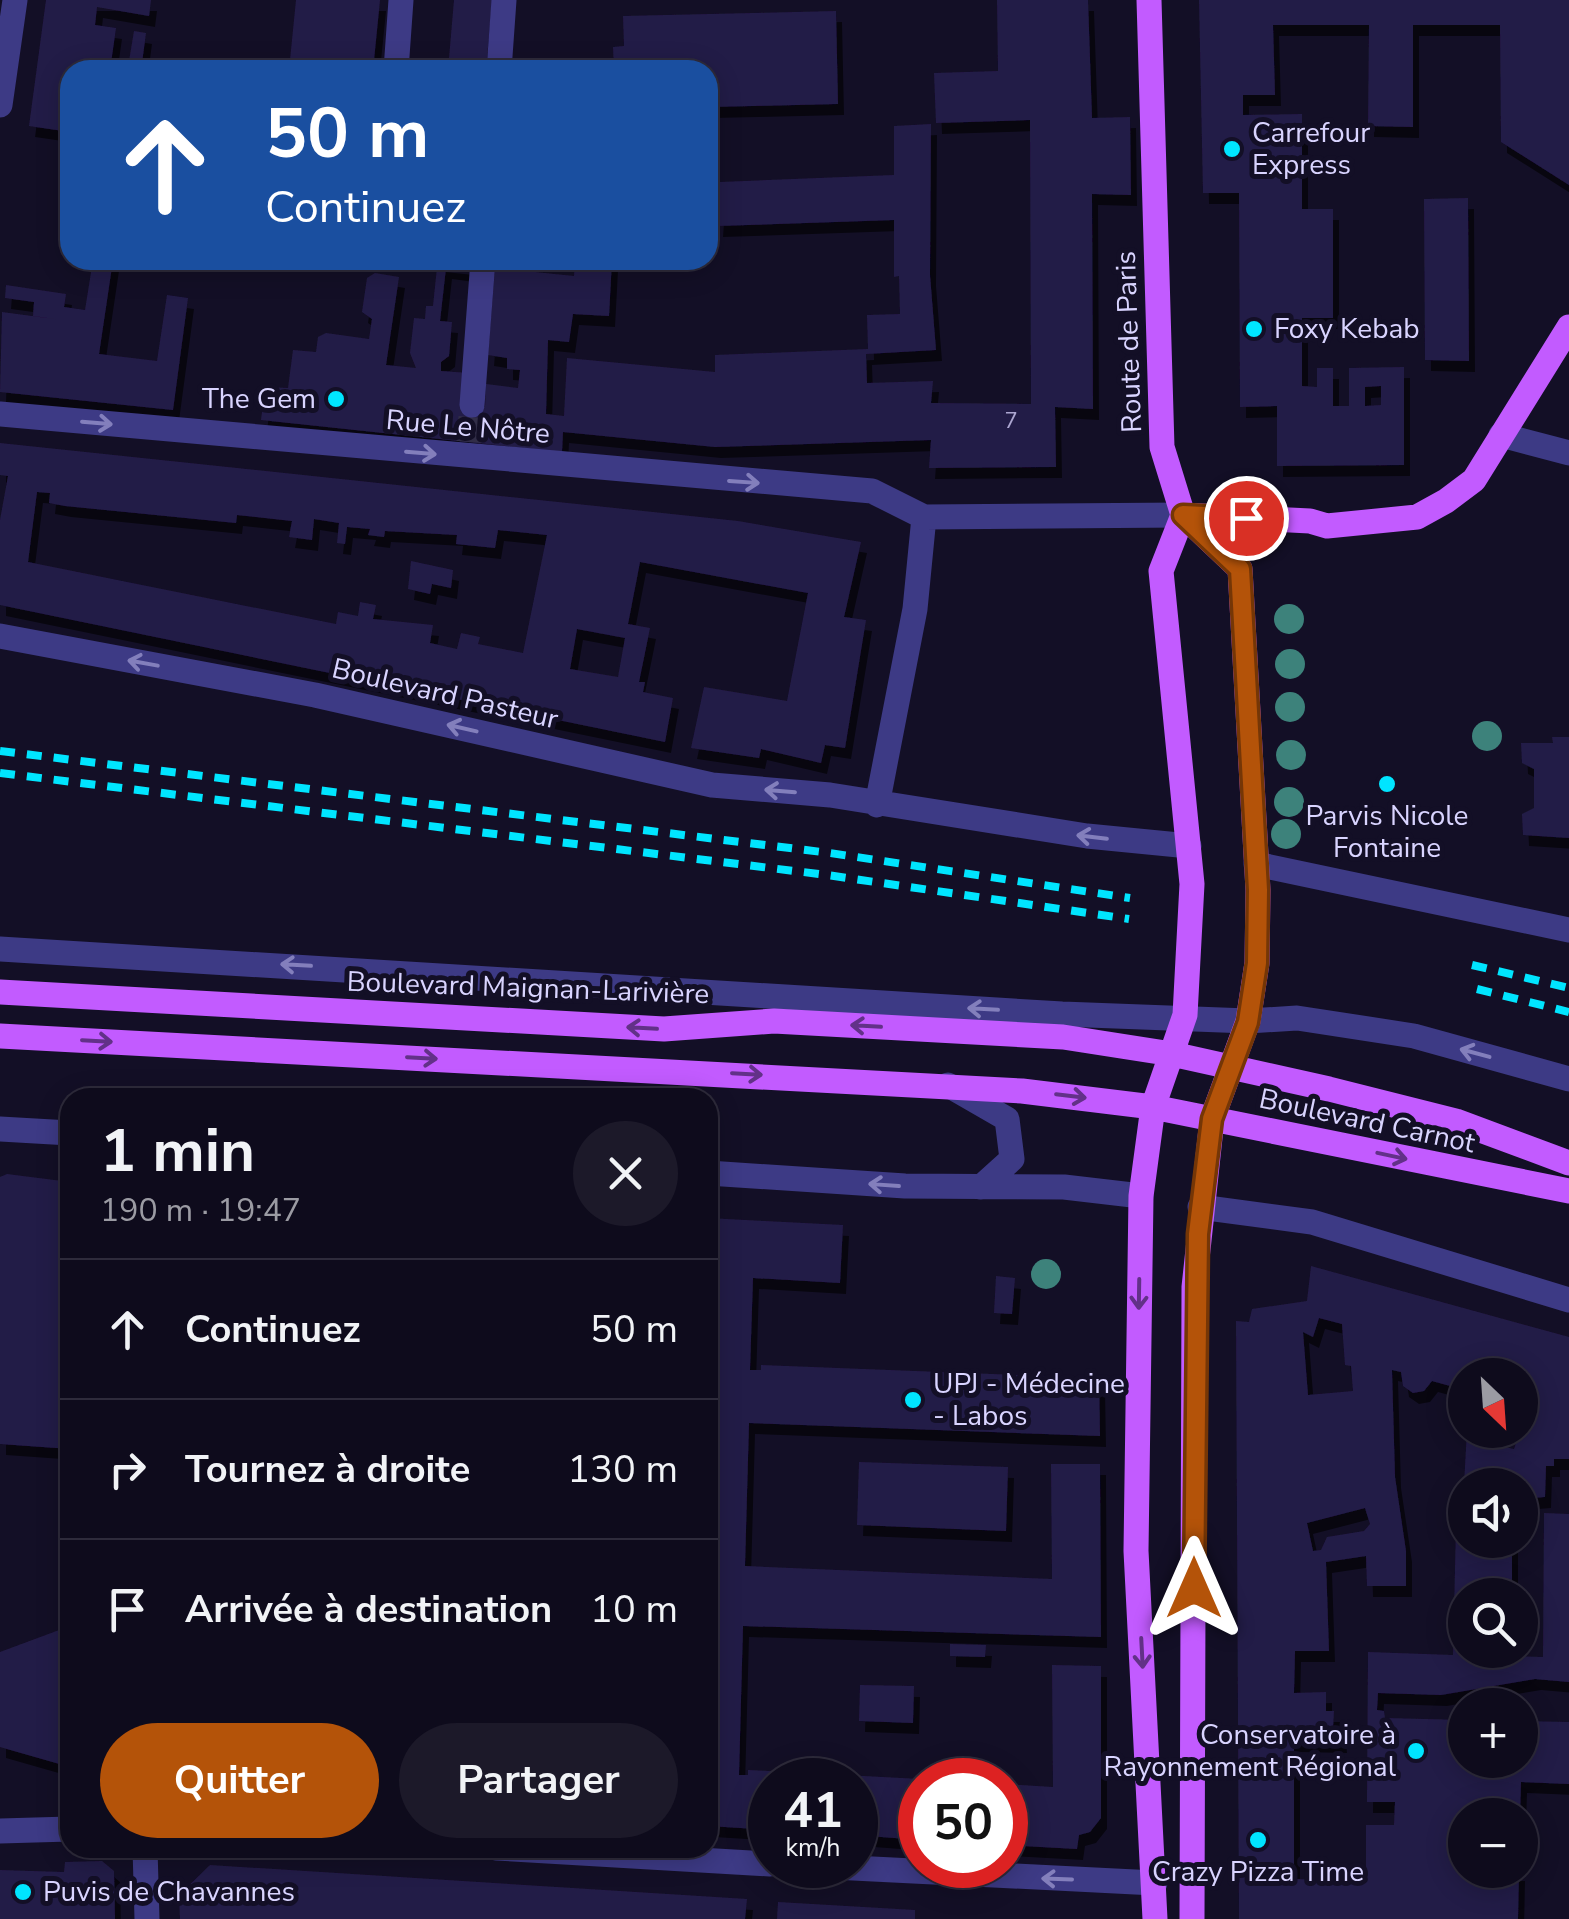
<!DOCTYPE html>
<html lang="fr">
<head>
<meta charset="utf-8">
<style>
  :root { --surface:#0e0b1c; --page:#1c1929; --text:#f1f3f6; --muted:#9b9ba3; --line:#2e2b3b; --accent:#b45309 }
  body { margin:0; font-family:"Nunito Sans",sans-serif; background:var(--page); color:var(--text); height:100vh; display:flex; flex-direction:column; font-size:38px; white-space:nowrap }
  * { box-sizing:border-box; margin:0 }
  p { font-size:32px; color:var(--muted) }
  .icon { flex:none; width:55px; height:55px; fill:none; stroke:currentColor; stroke-width:2; stroke-linecap:round; stroke-linejoin:round }
  .map { position:relative; flex:1; overflow:hidden }
  .side { position:absolute; left:60px; top:1088px; width:658px; height:770px; display:flex; flex-direction:column; background:var(--surface); border-radius:30px; box-shadow:0 5px 25px #0003,0 0 0 2px var(--line) }
  .side>* { flex:none }
  .hud { position:absolute; left:60px; top:60px; width:658px; height:210px; border-radius:30px; box-shadow:0 5px 25px #0003,0 0 0 2px var(--line); background:#1a4fa0; color:#fff; overflow:hidden }
  .needle { width:65px; rotate:155deg }
  .fabs { position:absolute; left:1448px; top:1358px; display:grid; gap:20px }
  .fabs a { display:grid; place-items:center; width:90px; height:90px; border-radius:50%; background:var(--surface); box-shadow:0 5px 25px #0003,0 0 0 2px var(--line); font-size:50px }
  .speed { position:absolute; left:748px; top:1758px; display:flex; gap:20px; font-size:50px; font-weight:700; text-align:center }
  .speed>* { display:grid; place-content:center; width:130px; height:130px; border-radius:50%; background:var(--surface); box-shadow:0 5px 25px #0003,0 0 0 2px var(--line); line-height:1 }
  .speed small { font-size:25px; font-weight:400 }
  .speed .limit { border:15px solid #d22; background:#fff; color:#111 }
  .pin { position:absolute; display:grid; place-items:center; width:85px; height:85px; color:#fff; margin:-42px; border:5px solid #fff; border-radius:50%; box-shadow:0 2px 10px #0007 }
  .me { position:absolute; width:110px; margin:-55px; rotate:0deg; stroke-linejoin:round; filter:drop-shadow(0 0 8px #0008) }
  .turn { display:flex; align-items:center; gap:35px; height:210px; padding:0 40px; font-size:45px }
  .turn .icon { width:130px; height:130px; stroke-width:2.5 }
  .turn b { display:block; font-size:70px; line-height:85px }
  .round { display:grid; place-items:center; flex:none; width:105px; height:105px; border-radius:52px; background:var(--page) }
  .overview { display:flex; align-items:center; justify-content:space-between; height:170px; padding:0 40px }
  h1 { font-size:60px; font-weight:700; line-height:75px }
  .primary-button { display:flex; gap:20px; margin-top:auto; padding:20px 40px }
  .primary-button a { flex:1; height:115px; border-radius:60px; background:var(--accent); color:#fff; font-size:40px; font-weight:700; line-height:115px; text-align:center }
  .primary-button a+a { background:var(--page); color:var(--text) }
  ul { padding:0; list-style:none }
  li { display:flex; align-items:center; gap:30px; height:140px; padding:0 40px; border-top:2px solid var(--line) }
  li div { flex:1 }
  li b { display:block; font-size:38px }
  li em { font-style:normal }
  .map>svg:first-child { display:block }
</style>
</head>
<body>
<div class="map">
<svg width="1569" height="1919" viewBox="0 0 1569 1919">
  <defs>
    <filter id="shadow"><feDropShadow dx="6" dy="11" stdDeviation="0" flood-color="#0009"/></filter>
  </defs>
  <rect width="100%" height="100%" fill="#130f26"/>
  <!-- building -->
  <path fill="#241b47" fill-rule="evenodd" filter="url(#shadow)" d="M46 0H151L149 16 97 7 95 25 116 28 110 70H70V132L29 126Z
    M296 0H380L373 70H289Z
    M454 0H492L486 70H448Z
    M997 0H1088L1092 118 1130 117 1131 195 1092 194 1093 409 1055 407 1056 467 929 468 931 440 715 447 563 432 562 452 261 420 265 387 288 388 293 350 316 352 318 337 326 333 369 339 372 319 362 312 367 278 375 273 399 277 386 365 416 368 410 353 414 318 425 319 426 306H433L437 267 430 265V260L477 265 476 272 446 268 440 321 452 322 449 356 441 362V371L469 373 467 405 485 407 486 384 518 388 520 370 507 369V358L488 355 495 268 574 276 575 260H612L609 316 573 314 569 342 548 340 546 414 564 416 567 358 715 372V355L868 349 867 315 900 314 899 276 894 277V220L717 226 720 182 894 175V126L931 124 930 275 936 350 866 354 867 383 933 381 931 403 1031 404 1030 120 936 123 934 73 998 71Z
    M1199 0H1569V185L1501 142 1500 25H1413V127L1368 126 1369 25H1273L1275 95H1243V115L1302 114V209H1333V318H1302V386L1317 387V368H1333V406H1349V368L1404 367V465L1277 466V406L1240 407 1239 193H1203ZM1381 386V405L1365 406V387Z
    M836 11 838 104 708 107V70H614L613 47 624 46 623 16Z
    M134 31 146 33 142 63 129 61Z
    M1468 198 1469 361 1425 360 1424 199Z
    M93 260H113L99 354 157 361 167 295 188 298 173 410 0 392 2 312 62 320 33 316 34 302 5 298 6 285 66 294 64 307 85 310Z
    M0 443 738 521 861 542 844 617 866 620 845 748 825 745 821 763 761 749 759 758 691 748 704 687 787 701 808 593 640 562 628 624 650 628 639 682H645L643 692 673 698 665 742 0 605V520L8 476 0 475ZM37 492 50 493 49 503 65 506 236 523 237 515 292 521 289 537 312 540 314 519 339 523 337 543 345 544 347 527 370 529 368 535 384 537 385 531 457 535 456 544 495 548 498 530 547 535 523 653 478 644 480 637 461 633 457 649 430 643 433 625 373 619 376 605 360 602 358 616 338 612 336 624 28 562ZM577 629 625 638 618 677 570 669Z
    M411 561 453 570 451 588 432 584 430 594 408 589Z
    M1552 737H1569V838L1523 835 1522 814 1534 808V769L1522 763 1521 743H1553Z
    M7 1174 70 1182V1449L0 1444V1177Z
    M708 1218 843 1225 840 1283 753 1278 750 1370H761V1365L1099 1378 1100 1436 749 1423 745 1566 1052 1579 1051 1464H1100L1101 1637 743 1626 739 1775H748V1770L920 1779V1840L855 1835V1780H770V1830L708 1826Z
    M1311 1266 1569 1337V1459H1554V1466H1546L1545 1497 1520 1499V1485H1464L1467 1430H1478L1491 1444 1514 1449 1520 1430V1375H1465V1390L1432 1381 1424 1391 1413 1393 1403 1386 1401 1372 1392 1370 1395 1477 1406 1551V1586H1367L1366 1556 1326 1562 1329 1651H1295L1294 1693 1326 1692V1711H1334L1333 1728H1340L1341 1742 1294 1741V1879L1366 1881V1825H1394L1395 1802H1367L1368 1652 1453 1655 1456 1525H1465V1540H1512V1595H1465V1650H1511V1656L1543 1657 1544 1513 1569 1514V1682L1535 1679 1441 1695 1378 1693 1377 1710 1384 1711 1385 1718 1465 1720V1760H1520V1721L1569 1722V1784L1521 1782 1520 1815H1465V1870H1519L1518 1919H1239L1236 1321 1249 1322 1252 1309 1307 1301ZM1319 1318 1342 1324 1345 1365 1351 1366 1353 1391 1308 1395 1303 1332 1313 1337ZM1365 1508 1370 1524 1364 1531 1327 1537 1321 1550 1313 1551 1307 1523Z
    M996 1276 1015 1278 1012 1314 994 1313Z
    M859 1462 1008 1467 1006 1531 857 1525Z
    M70 1626V1767L0 1747V1652Z
    M950 1644 986 1645 985 1657 950 1656Z
    M1052 1665 1101 1666V1818L1090 1832 1079 1835 1077 1849 1005 1845V1784L1053 1787Z
    M860 1685 914 1686 913 1723 859 1721Z
    M102 1861 114 1871 115 1919H0V1870L64 1872 65 1862Z
    M210 1865 747 1899 745 1919H180L179 1895Z
    M778 1902 915 1910V1919H777Z"/>
  <g fill="none" stroke-linecap="round" stroke-linejoin="round">
    <!-- minor-tunnel -->
    <path stroke="#312d47" stroke-width="25" stroke-dasharray="25 12" stroke-linecap="butt" d="M469 442 472 405"/>
    <!-- minor -->
    <path stroke="#3d3a85" stroke-width="25" d="M396 70 401 0
      M499 70 504 0
      M0 105 15 0
      M472 405 483 260
      M0 414 872 491 924 517 1183 515
      M1501 435 1569 453
      M0 636 315 695 712 785 830 795 1087 836 1189 846
      M877 805 915 609 924 517
      M1256 864 1569 930
      M0 949 1062 1014 1248 1021 1297 1018 1414 1036 1569 1079
      M948 1085 1007 1119 1012 1159 981 1187
      M0 1129 70 1133
      M708 1173 905 1186 1064 1187 1141 1196
      M1200 1207 1312 1222 1569 1300
      M0 1831 70 1829
      M145 1848 147 1919
      M496 1848 770 1864
      M793 1865 1155 1883"/>
    <!-- major -->
    <path stroke="#c25bff" stroke-width="25" d="M1149 0 1162 447 1183 515 1161 571 1192 884 1185 1015 1153 1107 1141 1196 1136 1551 1155 1919
      M1183 515 1240 569 1258 890 1257 963 1248 1021 1212 1119 1194 1287 1192 1919
      M1183 515 1310 521 1327 526 1417 517 1446 501 1474 480 1569 327
      M0 992 664 1029 774 1021 1063 1037 1172 1054 1329 1089 1456 1121 1569 1163
      M0 1036 1022 1091 1153 1107 1569 1191"/>
    <!-- rail -->
    <path stroke="#00e5ff" stroke-width="8" stroke-dasharray="15 12" stroke-linecap="butt" d="M0 751 830 853 1130 898
      M0 773 827 875 1129 919
      M1472 965 1569 988
      M1477 989 1569 1012"/>
  </g>
  <!-- trees -->
  <g fill="#3d827b">
    <circle cx="1289" cy="619" r="15"/>
    <circle cx="1290" cy="664" r="15"/>
    <circle cx="1290" cy="707" r="15"/>
    <circle cx="1487" cy="736" r="15"/>
    <circle cx="1291" cy="755" r="15"/>
    <circle cx="1289" cy="802" r="15"/>
    <circle cx="1286" cy="834" r="15"/>
    <circle cx="1046" cy="1274" r="15"/>
  </g>
  <!-- one-way arrows -->
  <defs><path id="oneway-shaft" d="M-6 0H5M1.5-3L5.5 0L1.5 3" fill="none" stroke-width="1.6" stroke-linecap="round" stroke-linejoin="round" transform="scale(2.5)"/></defs>
  <g stroke="#837fbc">
    <use href="#oneway-shaft" transform="translate(97 423) rotate(5)"/>
    <use href="#oneway-shaft" transform="translate(421 453) rotate(5)"/>
    <use href="#oneway-shaft" transform="translate(744 482) rotate(4)"/>
    <use href="#oneway-shaft" transform="translate(143 663) rotate(-170)"/>
    <use href="#oneway-shaft" transform="translate(462 728) rotate(-167)"/>
    <use href="#oneway-shaft" transform="translate(780 791) rotate(-175)"/>
    <use href="#oneway-shaft" transform="translate(1092 837) rotate(-173)"/>
    <use href="#oneway-shaft" transform="translate(296 965) rotate(-177)"/>
    <use href="#oneway-shaft" transform="translate(983 1009) rotate(-177)"/>
    <use href="#oneway-shaft" transform="translate(1475 1053) rotate(-165)"/>
    <use href="#oneway-shaft" transform="translate(884 1185) rotate(-176)"/>
    <use href="#oneway-shaft" transform="translate(1057 1879) rotate(-178)"/>
  </g>
  <g stroke="#623188">
    <use href="#oneway-shaft" transform="translate(866 1026) rotate(-177)"/>
    <use href="#oneway-shaft" transform="translate(642 1028) rotate(-177)"/>
    <use href="#oneway-shaft" transform="translate(97 1041) rotate(3)"/>
    <use href="#oneway-shaft" transform="translate(422 1058) rotate(3)"/>
    <use href="#oneway-shaft" transform="translate(747 1074) rotate(3)"/>
    <use href="#oneway-shaft" transform="translate(1071 1096) rotate(7)"/>
    <use href="#oneway-shaft" transform="translate(1392 1156) rotate(12)"/>
    <use href="#oneway-shaft" transform="translate(1139 1294) rotate(91)"/>
    <use href="#oneway-shaft" transform="translate(1142 1653) rotate(87)"/>
  </g>
  <g fill="none" stroke-linecap="round" stroke-linejoin="round">
    <defs>
      <path id="route" d="M1194 1588 1198 1234 1212 1119 1248 1022 1257 963 1258 890 1240 569 1183 515 1246 518"/>
    </defs>
    <!-- route casing -->
    <use href="#route" stroke="#753606" stroke-width="25"/>
    <!-- route -->
    <use href="#route" stroke="#b45309" stroke-width="18"/>
  </g>
  <!-- markers -->
  <g fill="#00e5ff" stroke="#130f26" stroke-width="4">
    <circle cx="1232" cy="149" r="10"/>
    <circle cx="1254" cy="329" r="10"/>
    <circle cx="336" cy="399" r="10"/>
    <circle cx="1387" cy="784" r="10"/>
    <circle cx="913" cy="1400" r="10"/>
    <circle cx="1416" cy="1751" r="10"/>
    <circle cx="1258" cy="1840" r="10"/>
    <circle cx="23" cy="1892" r="10"/>
  </g>
  <g text-anchor="middle" dominant-baseline="central" stroke-width="10" stroke-linejoin="round" paint-order="stroke">
    <!-- number labels -->
    <g font-size="22" fill="#aca6d1">
      <text x="1011" y="421">7</text>
    </g>
    <!-- poi labels -->
    <g font-size="28" fill="#d9d4ff" stroke="#130f26" text-anchor="start">
      <text x="1252" y="133">Carrefour<tspan x="1252" dy="32">Express</tspan></text>
      <text x="1274" y="329">Foxy Kebab</text>
      <text x="316" y="399" text-anchor="end">The Gem</text>
      <text x="1387" y="816" text-anchor="middle">Parvis Nicole<tspan x="1387" dy="32">Fontaine</tspan></text>
      <text x="933" y="1384">UPJ - Médecine<tspan x="933" dy="32">- Labos</tspan></text>
      <text x="1396" y="1735" text-anchor="end">Conservatoire à<tspan x="1396" dy="32">Rayonnement Régional</tspan></text>
      <text x="1258" y="1872" text-anchor="middle">Crazy Pizza Time</text>
      <text x="43" y="1892">Puvis de Chavannes</text>
    </g>
    <!-- street labels -->
    <g font-size="28" fill="#d9d4ff" stroke="#130f26">
      <text transform="translate(1129 342) rotate(-92)">Route de Paris</text>
      <text transform="translate(468 427) rotate(5)">Rue Le Nôtre</text>
      <text transform="translate(445 694) rotate(13)">Boulevard Pasteur</text>
      <text transform="translate(528 988) rotate(2)">Boulevard Maignan-Larivière</text>
      <text transform="translate(1367 1121) rotate(12)">Boulevard Carnot</text>
    </g>
  </g>
</svg>
<div class="fabs">
<a><svg class="needle" viewBox="-14 -14 28 28"><path d="M0-13l5 13h-10z" fill="#e53935"/><path d="M0 13l5-13h-10z" fill="#9b9ba3"/></svg></a>
<a><svg class="icon" aria-label="sound" viewBox="0 0 24 24"><path d="M4 9h4l5-4v14l-5-4H4zM17 9q2 3 0 6"/></svg></a>
<a><svg class="icon" aria-label="search" viewBox="0 0 24 24"><circle cx="10" cy="10" r="6"/><path d="M15 15l6 6"/></svg></a>
<a>+</a>
<a>−</a>
</div>
<div class="speed"><div>41<small>km/h</small></div><div class="limit">50</div></div>
<div class="pin" style="left:1246px;top:518px;background:#d93025"><svg class="icon" aria-label="arrive" viewBox="0 0 24 24"><path d="M6 21V4h12l-3 4 3 4H6"/></svg></div>
<svg class="me" style="left:1194px;top:1588px" viewBox="-20 -20 40 40"><path d="M0-17L14 15 0 8-14 15z" fill="#b45309" stroke="#fff" stroke-width="4"/></svg>
<div class="hud">
<div class="turn"><svg class="icon" aria-label="ahead" viewBox="0 0 24 24"><path d="M12 20V5M6 11l6-6 6 6"/></svg><div><b>50 m</b>Continuez</div></div>
</div>
<section class="side">
<div class="overview"><div><h1>1 min</h1><p>190 m · 19:47</p></div><a class="round"><svg class="icon" aria-label="close" viewBox="0 0 24 24"><path d="M6 6l12 12M18 6L6 18"/></svg></a></div>
<ul>
<li><svg class="icon" aria-label="ahead" viewBox="0 0 24 24"><path d="M12 20V5M6 11l6-6 6 6"/></svg><div><b>Continuez</b></div><em>50 m</em></li>
<li><svg class="icon" aria-label="right" viewBox="0 0 24 24"><path d="M7 20v-9h11M14 6l5 5-5 5"/></svg><div><b>Tournez à droite</b></div><em>130 m</em></li>
<li><svg class="icon" aria-label="arrive" viewBox="0 0 24 24"><path d="M6 21V4h12l-3 4 3 4H6"/></svg><div><b>Arrivée à destination</b></div><em>10 m</em></li>
</ul>
<div class="primary-button"><a>Quitter</a><a>Partager</a></div>
</section>
</div>
</body>
</html>
